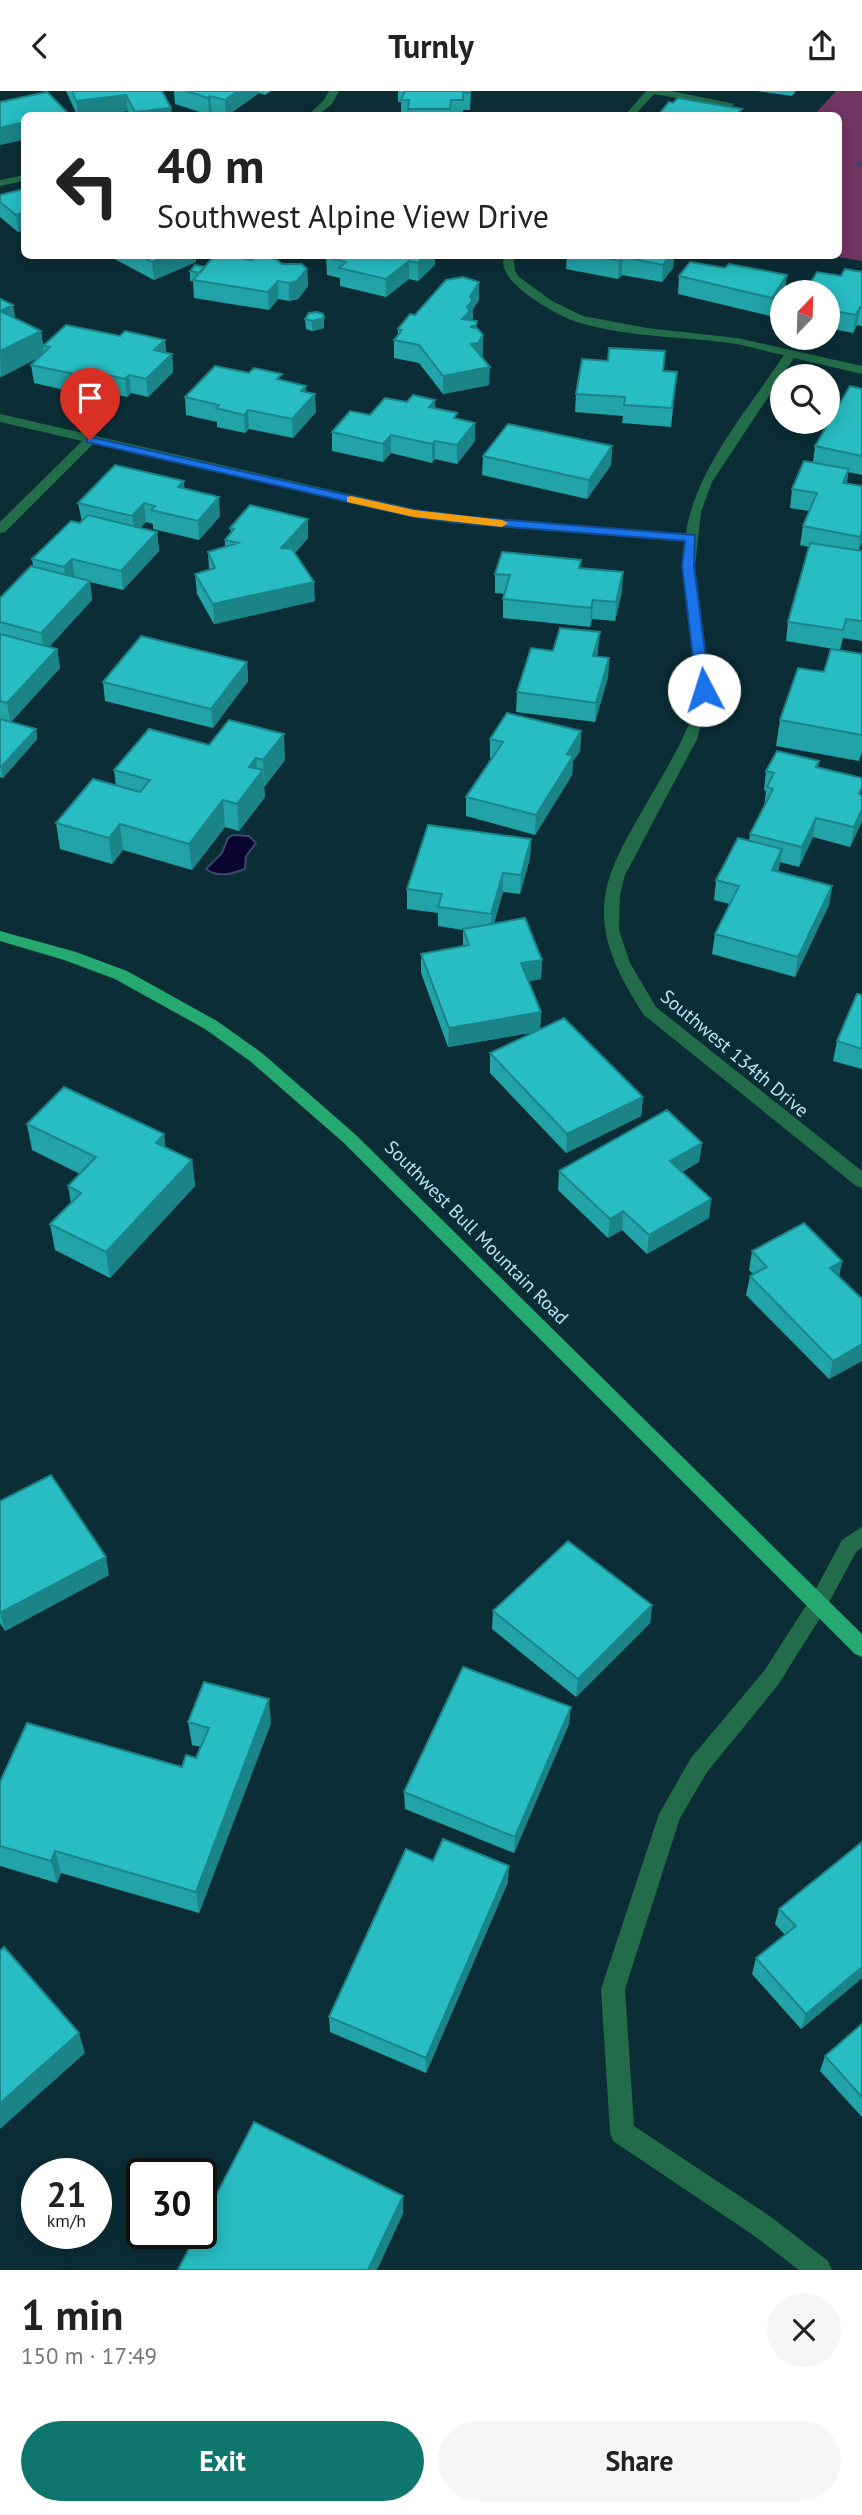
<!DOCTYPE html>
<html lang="en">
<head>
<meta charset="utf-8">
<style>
  :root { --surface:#fff; --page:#f6f6f6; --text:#222; --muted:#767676; --accent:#0f766e }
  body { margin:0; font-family:"PT Sans",sans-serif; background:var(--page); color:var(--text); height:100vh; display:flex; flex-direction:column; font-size:26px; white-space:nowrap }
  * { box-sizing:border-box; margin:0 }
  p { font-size:23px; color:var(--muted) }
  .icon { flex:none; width:38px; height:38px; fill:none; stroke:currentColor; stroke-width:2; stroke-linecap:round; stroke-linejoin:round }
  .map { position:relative; height:2179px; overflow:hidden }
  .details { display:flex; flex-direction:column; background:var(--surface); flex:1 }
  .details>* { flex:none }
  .top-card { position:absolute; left:21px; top:21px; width:821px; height:147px; border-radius:10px; box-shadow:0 4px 18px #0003; background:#fff; color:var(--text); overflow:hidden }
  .needle { width:46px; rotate:23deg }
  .controls { position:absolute; left:770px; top:189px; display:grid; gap:14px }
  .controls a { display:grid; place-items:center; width:70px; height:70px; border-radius:50%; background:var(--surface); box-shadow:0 4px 18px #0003; font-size:35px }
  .speed { position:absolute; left:21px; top:2067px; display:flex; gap:14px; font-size:35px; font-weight:700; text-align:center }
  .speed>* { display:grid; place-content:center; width:91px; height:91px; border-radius:50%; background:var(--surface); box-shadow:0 4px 18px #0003; line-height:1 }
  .speed small { font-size:18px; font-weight:400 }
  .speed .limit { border:4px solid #111; border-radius:10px; background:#fff; color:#111 }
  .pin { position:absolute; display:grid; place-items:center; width:60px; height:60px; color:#fff; margin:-72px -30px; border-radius:50% 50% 50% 0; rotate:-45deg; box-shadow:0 0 7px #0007 }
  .pin .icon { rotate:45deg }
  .me { position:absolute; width:77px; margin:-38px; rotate:355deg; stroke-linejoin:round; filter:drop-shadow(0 0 5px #0008) }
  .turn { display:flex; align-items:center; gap:24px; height:147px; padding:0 21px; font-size:32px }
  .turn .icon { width:91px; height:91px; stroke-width:2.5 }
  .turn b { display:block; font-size:49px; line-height:60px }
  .round { display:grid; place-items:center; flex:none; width:74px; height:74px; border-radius:37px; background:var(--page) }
  .headline { display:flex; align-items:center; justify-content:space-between; height:119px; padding:0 21px }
  h1 { font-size:42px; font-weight:700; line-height:52px }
  .primary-button { display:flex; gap:14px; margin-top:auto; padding:14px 21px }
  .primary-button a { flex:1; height:80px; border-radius:42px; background:var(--accent); color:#fff; font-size:28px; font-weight:700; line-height:80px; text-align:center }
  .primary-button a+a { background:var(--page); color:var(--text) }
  header { display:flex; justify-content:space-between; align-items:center; height:91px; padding:0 21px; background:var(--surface); font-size:32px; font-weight:700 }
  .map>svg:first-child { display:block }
</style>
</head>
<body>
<header><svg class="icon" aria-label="back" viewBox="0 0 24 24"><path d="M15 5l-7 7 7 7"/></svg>Turnly<svg class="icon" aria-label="share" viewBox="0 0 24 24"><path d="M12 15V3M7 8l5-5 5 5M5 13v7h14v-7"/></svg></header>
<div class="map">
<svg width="862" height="2179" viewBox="0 0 862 2179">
  <rect width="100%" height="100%" fill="#0b2d36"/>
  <!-- green -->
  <path fill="#723662" d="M836 0H862V170L833 165 838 164V24H814Z"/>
  <!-- water -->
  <path fill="#0a0433" stroke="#3e476d" stroke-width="2" d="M233 744 249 745 256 752 246 765 245 778C232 783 218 787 206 778L222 762 228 747Z"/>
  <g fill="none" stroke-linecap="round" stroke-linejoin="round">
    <!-- stream -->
    <path fill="#3e476d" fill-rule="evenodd" d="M862 70V76L854 73 856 71Z"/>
    <!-- minor -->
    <path fill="#236c49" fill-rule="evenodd" d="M329 0H339L332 13 318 24H308L324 9Z
      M646 0H671L735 13 730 16 654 3 635 24H625Z
      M24 84V90L0 95V89Z
      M505 164H516L514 169 515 180 519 186 552 210 583 225 647 237 737 247 862 275V283L794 267 712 391 701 421 695 475 711 599 697 648 625 784 620 803 619 839 630 872 656 916 862 1080V1097L856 1095 644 924C569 811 612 778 669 673 682 650 695 625 697 598 701 549 678 500 685 450L452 432 414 426 94 352 5 441 0 442V431L82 350 0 331V323L414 418 452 424 686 443C694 380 749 317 784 264 768 261 752 256 737 253 684 245 628 247 577 231 558 225 491 189 505 164Z
      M862 1436V1456L856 1461 825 1519 778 1594 707 1681 680 1727 625 1898 634 2035 771 2126 828 2170 832 2179H799L753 2144 613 2050 610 2041 601 1898 659 1723 691 1667 764 1580 811 1507 842 1449Z"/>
    <!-- major -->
    <path fill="#26a96f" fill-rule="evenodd" d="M0 840 76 861 127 880 217 930 262 962 356 1044 862 1543V1566L855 1563 344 1052 250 970 205 938 115 888 64 869 0 850Z"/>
  </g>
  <!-- wall -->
  <path fill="#22a3a7" d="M66 0H162L172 24H130L128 20 96 24H77Z
    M174 0H271L265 4 259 2 228 24 212 22 209 24 175 13Z
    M398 0H471L470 19H463V24H401V11H398Z
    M757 0H796L792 5Z
    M24 98V139L18 141 0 126V104Z
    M107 164H195L196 171 154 189Z
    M328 164H435V174L418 190 409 188 386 206 340 195V187L327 184 326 166Z
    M567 164H674L673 177 662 191 622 184 618 188 566 178Z
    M251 169 307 178 308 195 298 208 289 210 278 208 269 219 194 207 193 190H190V180L205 176Z
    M725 177 787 184 770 225 678 203 679 185Z
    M862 181V235L857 234 853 242 828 237V201L841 185Z
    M479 191V209L473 218V227L471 229 477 237 483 263 481 265 489 294 443 303 419 272 394 267V249L398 244V238L415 224Z
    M0 208 13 214 15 228 41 240 44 262 43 255 120 245 165 249 166 261 172 263 173 281 148 306 131 302 127 306 101 300 95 306 34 292 31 274 39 266 1 286 0 285Z
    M309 222 324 237 312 240 306 238 305 228Z
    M663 280 677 281 671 336 622 332 623 325 575 321 576 303Z
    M283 290 306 295V301L316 321 293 347 249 338 245 342 217 336V331L186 324 185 306Z
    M862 298V384L848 381 847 392 862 451 859 459 862 460V550L843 547 840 559 786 550 788 531 809 456 800 454 803 435 809 420 790 417 792 398 813 371 815 355Z
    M435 309V317L457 328 475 332V350L457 373 435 368 432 372 391 362 383 371 332 360V341L370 324Z
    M612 355 611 374 587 408 482 384 483 365Z
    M184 390V398L220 425 199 449 153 438V433L146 431 140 437 157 441 159 460 123 499 90 491 92 509 49 556 57 558 60 577 11 631 36 638 37 648 3 687 0 686V506H1L33 476 32 468 82 431 78 412Z
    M308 428V447L295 462 315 510 214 533 197 503 195 483 209 478 208 461 225 456V449L231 442 230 437Z
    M581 469 580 477 622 500 615 530 592 528 590 536 503 527V508L505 503 495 502V483Z
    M553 560H598L597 565 609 567 608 586 595 631 516 621 517 601Z
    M862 563V661L859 670 776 655 780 629 824 581Z
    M247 571 248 590 213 637 105 610 103 591Z
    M581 640 580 660 573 670 572 684 535 744 466 725V706L492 668 490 667V648Z
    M209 654 285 669 265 695H264L265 706 239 740 225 736 192 779 123 759 112 773 60 758 56 732 116 695 114 679Z
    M819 670 818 676 862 730 850 756 813 746 799 776 780 771 778 780 832 795 829 814 795 886 712 863 715 843 730 813 714 809 716 789 749 750 750 743 764 716 766 700 764 699 766 680Z
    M531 748 530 767 520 803 503 801 494 832 542 869 541 888 529 890 541 921 540 939 643 1006 641 1025 566 1062 490 982V962L536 941 448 956 421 882V863L463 855V839L438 835V822L407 818V798Z
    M862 904V978L833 970 837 950Z
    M27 1033 164 1043 165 1056 192 1069 195 1095 110 1187 55 1159 50 1133 71 1112 68 1095 80 1083 32 1059Z
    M702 1052 699 1071 682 1081 711 1108 709 1127 647 1163 622 1139 608 1147 558 1099 559 1080Z
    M752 1160 842 1170 839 1186 862 1208V1270L829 1288 746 1204 750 1185 753 1183 749 1179Z
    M0 1410 109 1484 5 1540 0 1532Z
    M652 1514 650 1532 576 1606 492 1538 493 1520Z
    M188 1631 271 1632 199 1822 61 1782 57 1792 0 1775V1691L182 1676 196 1667 201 1656 192 1654Z
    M569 1633 514 1762 405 1718 404 1701Z
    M862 1751V1887L801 1938 752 1883 756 1867 785 1844 775 1833 779 1818Z
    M433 1770 508 1791 426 1982 330 1941 329 1926Z
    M862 1933V2026L820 1980 825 1965Z"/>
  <!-- shaded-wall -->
  <path fill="#1b8488" d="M238 0H259V2L226 24 225 9Z
    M126 4 128 20 96 24H78L76 10Z
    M210 5 212 22 209 24 208 7Z
    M171 17 172 24H135V21Z
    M24 31V49L0 54V37Z
    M24 121V139L18 141 16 124Z
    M168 164H195L196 171 154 189 152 171Z
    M424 164H435V174L418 190V172Z
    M670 164H674L673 177 662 191 663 174Z
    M623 166 622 184 618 188 619 170Z
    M409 170V188L386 206V188Z
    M307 178 308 195 298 208 289 210V192Z
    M787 184 785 201H782V206L770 225 772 207Z
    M278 190V208L269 219 268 201Z
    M479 191V209L473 218V227L470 231 462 228 467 216 470 206Z
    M13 214 17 238 0 220Z
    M860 216 857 234 853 242 856 224Z
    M324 227V237L312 240V230Z
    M477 230 476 248 483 244V263L477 270 471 271 470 236Z
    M41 240 44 264 1 286 0 260Z
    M165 249 166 267 154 259Z
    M172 263 173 281 148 306 146 288Z
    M490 276 489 294 443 303V285Z
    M99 282 101 300 95 306 93 287Z
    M129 284 131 302 127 306 125 288Z
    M306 295V313L315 303 316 321 293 347 292 328 301 300Z
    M435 309V328L429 316Z
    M248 319 249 338 245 342 244 324Z
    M475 332V350L457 373V354Z
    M391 344V362L383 371V353Z
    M435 350V368L432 372V353Z
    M612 355 611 374 587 408 589 389Z
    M849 378 846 396 843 392Z
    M184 390 185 408 178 396Z
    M219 406 220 425 199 449 198 430Z
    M144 412 146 431 135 443 132 425Z
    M308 428V447L282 476 281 457Z
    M862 440V451L857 465 860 446Z
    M157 441 159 460 123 499 121 480Z
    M72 468 75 487 67 495 64 476Z
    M623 481 622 500 615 530 616 511Z
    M90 490 92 509 44 561 41 542Z
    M314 491 315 510 214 533 213 513Z
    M593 509 592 528 590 536 591 517Z
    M600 541 598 560 592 584 593 565Z
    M57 558 60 577 10 631 7 612Z
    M609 567 608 586 595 631 596 612Z
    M247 571 248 590 213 637 211 618Z
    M36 638 37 648 3 687 1 676Z
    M581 640 580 660 573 670 572 684 535 744 536 724 567 663Z
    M284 643 285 669 265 695 263 669Z
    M256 667 257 687 263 679 265 706 239 740 237 713 249 676Z
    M223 709 225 736 192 779 189 753Z
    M862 718V730L850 756 854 736Z
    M816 727 813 746 799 776 802 756Z
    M120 733 123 759 112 773 109 747Z
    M531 748 530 767 520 803 521 784Z
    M782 758 779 778 769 798 772 779Z
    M503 782V801L491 843V823Z
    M832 795 829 814 795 886 798 866Z
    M542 869 541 888 521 892V872Z
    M541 921 540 940 448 956 449 937Z
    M643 1006 641 1025 566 1062 567 1043Z
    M164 1043 167 1069 156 1052Z
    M702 1052 699 1071 668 1089 670 1070Z
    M192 1069 195 1095 110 1187 106 1161Z
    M711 1108 709 1127 647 1163 649 1144Z
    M623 1120 622 1139 608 1147 610 1128Z
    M842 1170 838 1189 830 1177Z
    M862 1253V1270L829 1288 833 1270Z
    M106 1466 109 1484 5 1540 0 1522Z
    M652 1514 650 1532 576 1606 578 1588Z
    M269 1608 271 1632 199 1822 196 1801Z
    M571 1616 569 1633 514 1762 515 1746Z
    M55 1760 61 1782 57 1792 51 1770Z
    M509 1775 508 1791 426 1982V1967Z
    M862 1876V1887L801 1938 806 1923Z
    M79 1942 85 1962 0 2038V2012Z
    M403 2105V2123L377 2179H368Z"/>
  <!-- building -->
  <path fill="#27bdc2" stroke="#1b8488" stroke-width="2" d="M72 0H162L171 17 135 21 126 4 76 10Z
    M186 0H238L225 9 210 5 208 7Z
    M405 0H470V2H463V9H451L450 18H408L409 9H401Z
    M47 1 68 22 56 24H24V31L0 37V11Z
    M678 7 742 18 736 24H658L669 11 673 12Z
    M24 98V121L16 124 0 111V104Z
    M139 164H168L152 171Z
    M215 164H226L251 169 260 165 276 168 282 173H302L307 178 297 190 289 192 278 190 268 201 193 189Z
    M328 164H426L418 172 409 170 386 188 339 177 346 171 326 166Z
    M589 164H670L663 174 623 166 619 170Z
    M690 171 725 177 729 173 787 184 772 207 679 185Z
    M195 174 205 176 200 182 190 180Z
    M845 178 862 181V217L860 216 856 224 828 219V201H805L817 181 841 185Z
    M463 186 479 191 470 206 473 209 467 216 470 220 462 228 477 230 476 234 470 236 477 237 483 244 478 252 471 253 490 276 443 285 419 254 394 249 402 239 398 238 410 223 415 224 446 189Z
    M0 208 13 214 0 220 41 240 0 260Z
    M317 221 323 223 324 227 312 230 305 228 309 222Z
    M66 234 120 245 125 240 165 249 154 259 172 263 146 288 129 284 125 288 99 282 93 287 31 274 50 256 43 255Z
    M609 257 665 260 663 280 677 281 672 317 624 314 625 306 576 303 582 268 608 270Z
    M215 275 249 282 254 277 282 283 277 288 306 295 301 300 315 303 292 328 248 319 244 324 216 317 219 314 185 306Z
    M850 295 862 298V365L815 355Z
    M413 304 435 309 429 316 457 322 454 327 475 332 457 354 435 350 432 353 391 344 383 353 332 341 350 320 370 324 385 307 407 311Z
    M508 333 612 355 589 389 483 365Z
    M804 370 849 378 843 392 862 395V440L860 446 803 435 817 402 792 398Z
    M115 374 184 390 178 396 219 406 198 430 151 419 155 415 144 412 132 425 78 412Z
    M250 414 308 428 281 457 292 458 314 491 213 513 195 483 215 477 208 461 238 452 225 449 234 438 230 437Z
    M88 424 157 441 121 480 72 468 64 476 32 468 71 430 80 432Z
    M810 452 862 460V530L846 528 843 539 788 531Z
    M502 461 581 469 579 477 623 481 616 511 593 509 591 517 503 508 510 484 495 483Z
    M31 475 90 490 41 542 0 531V506H1Z
    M560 537 600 541 593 565 609 567 596 612 517 601 531 557 553 560Z
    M0 543 57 558 7 612 0 610Z
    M141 545 247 571 211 618 103 591Z
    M831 558 862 563V644L780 629 798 577 824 581Z
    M507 622 581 640 567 663 573 665 536 724 466 706 503 651 490 648Z
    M0 628 36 638 1 676H0Z
    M229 629 284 643 263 669 256 667 249 676 263 679 237 713 223 709 189 753 120 733 109 747 56 732 93 688 140 701 150 689 114 679 149 638 209 654Z
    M777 660 819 670 816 676 862 687V696L859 703 862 704V718L854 736 816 727 802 756 750 743 773 698 767 696 774 682 766 680Z
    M428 734 531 748 521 784 503 782 491 823 438 816 442 803 407 798Z
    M738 747 782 758 772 779 832 795 798 866 715 843 739 795 716 789Z
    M525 827 542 869 521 872 541 921 449 937 421 863 469 854 463 838Z
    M857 903 862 904V958L837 950Z
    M564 927 643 1006 567 1043 490 962Z
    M64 996 164 1043 156 1052 192 1069 106 1161 50 1133 81 1102 68 1095 96 1066 27 1033Z
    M667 1019 702 1052 670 1070 711 1108 649 1144 623 1120 610 1128 559 1080Z
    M804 1132 842 1170 830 1177 862 1208V1253L833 1270 750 1185 767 1176 752 1160Z
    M51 1384 106 1466 0 1522V1410Z
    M568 1450 652 1514 578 1588 493 1520Z
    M463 1576 571 1616 515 1746 404 1701Z
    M204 1591 269 1608 196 1801 55 1760 51 1770 0 1755V1691L27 1632 182 1676 186 1664 196 1667 209 1637 188 1631Z
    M443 1748 509 1775 426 1967 329 1926 406 1758 433 1770Z
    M862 1751V1876L806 1923 756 1867 796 1835 779 1818Z
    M4 1856 79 1942 0 2012V1860Z
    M862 1933V2006L825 1965Z
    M254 2031 403 2105 368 2179H178L197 2142H201V2133Z"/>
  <!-- route -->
  <path fill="#1a73e8" stroke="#114b97" stroke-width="2" d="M90 346 414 419 471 426 695 444 694 475 710 599 704 603 697 599 682 475 685 450 471 433 414 426 87 351V347Z"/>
  <!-- slow -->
  <path fill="#f59e0b" d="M351 405 414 419 502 429 508 432 502 436 414 426 347 411V406Z"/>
  <g text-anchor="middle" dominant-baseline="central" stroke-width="7" stroke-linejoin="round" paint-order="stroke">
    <!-- street labels -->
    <g font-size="19" fill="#b6e4f3" stroke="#0b2d36">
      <text transform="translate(735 962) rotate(40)">Southwest 134th Drive</text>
      <text transform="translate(477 1141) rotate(45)">Southwest Bull Mountain Road</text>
    </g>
  </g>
</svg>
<div class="controls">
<a><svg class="needle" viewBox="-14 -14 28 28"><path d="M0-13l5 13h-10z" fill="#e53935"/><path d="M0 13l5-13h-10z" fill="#767676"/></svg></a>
<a><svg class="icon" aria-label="search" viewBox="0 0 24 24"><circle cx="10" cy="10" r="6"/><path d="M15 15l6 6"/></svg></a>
</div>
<div class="speed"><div>21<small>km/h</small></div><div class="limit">30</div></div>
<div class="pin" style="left:90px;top:349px;background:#d93025"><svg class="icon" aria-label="arrive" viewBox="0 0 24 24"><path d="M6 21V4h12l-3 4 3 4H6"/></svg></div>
<svg class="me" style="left:704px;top:599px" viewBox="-20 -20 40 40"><circle r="19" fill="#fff"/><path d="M0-13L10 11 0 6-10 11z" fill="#1a73e8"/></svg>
<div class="top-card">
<div class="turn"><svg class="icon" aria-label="left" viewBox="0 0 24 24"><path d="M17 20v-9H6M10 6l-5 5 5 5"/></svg><div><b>40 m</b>Southwest Alpine View Drive</div></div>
</div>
</div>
<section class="details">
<div class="headline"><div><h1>1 min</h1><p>150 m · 17:49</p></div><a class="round"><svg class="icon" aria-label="close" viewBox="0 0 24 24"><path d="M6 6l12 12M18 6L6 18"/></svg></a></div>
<div class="primary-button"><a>Exit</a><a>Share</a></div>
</section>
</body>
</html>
